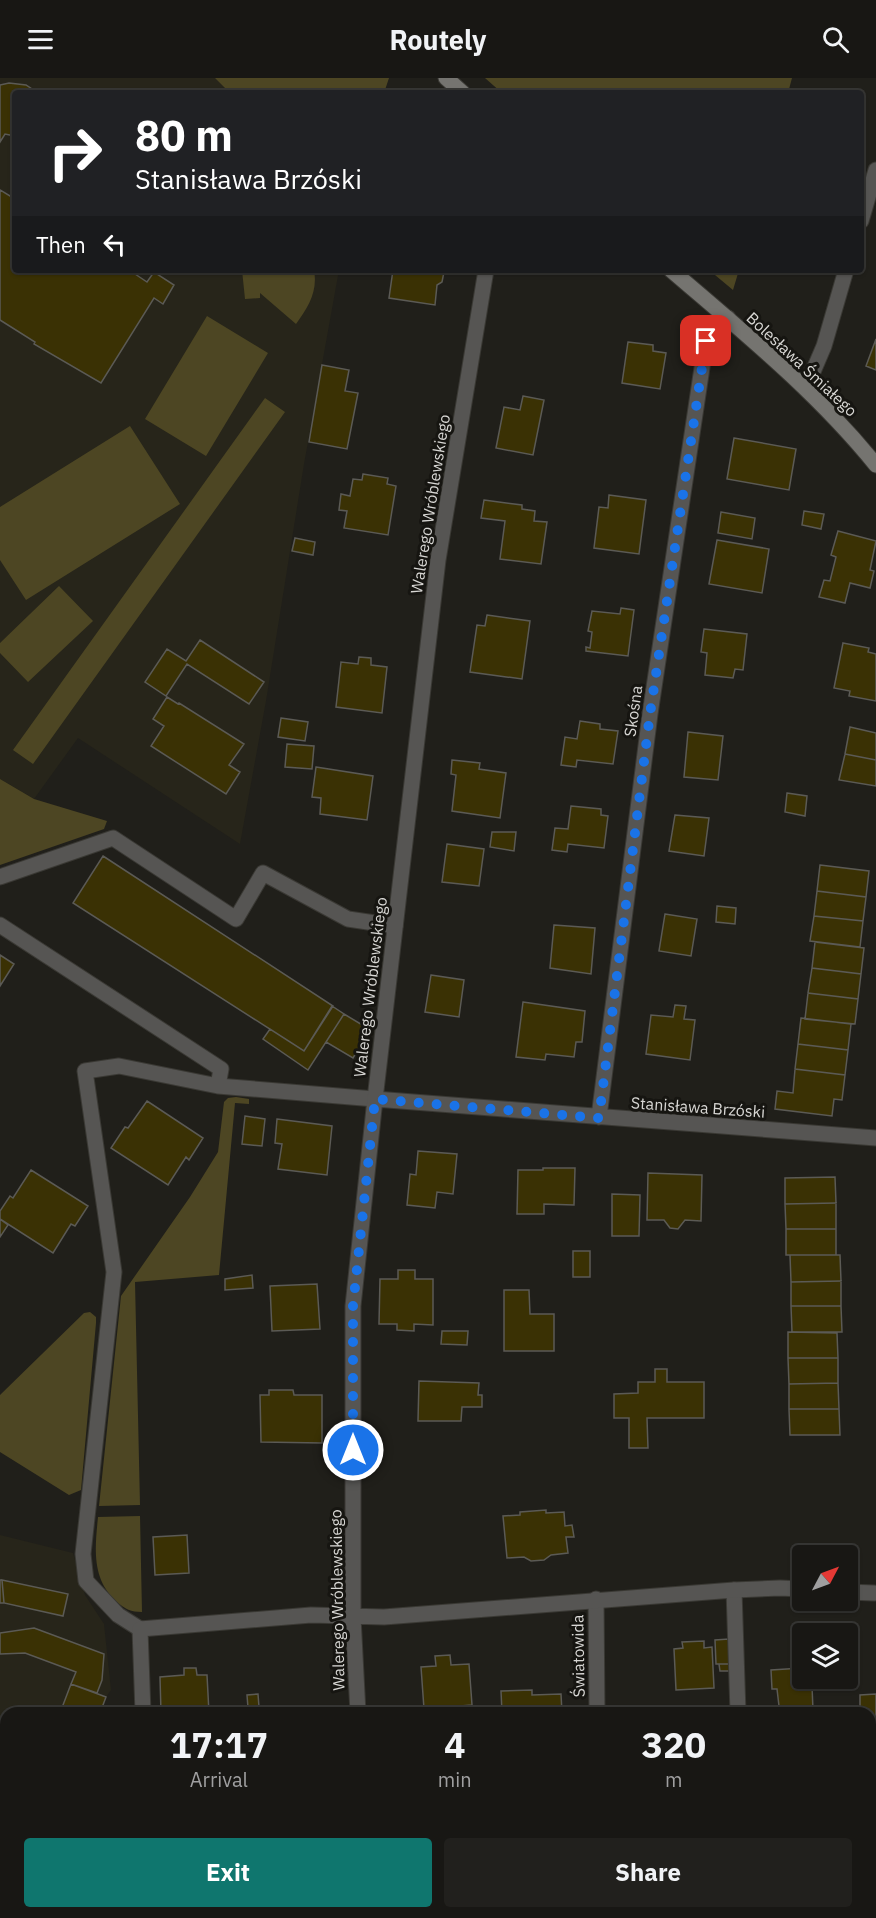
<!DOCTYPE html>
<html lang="en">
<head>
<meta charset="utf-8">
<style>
  :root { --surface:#181714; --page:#21201d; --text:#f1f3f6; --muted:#9f9fa0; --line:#363634; --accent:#0f766e }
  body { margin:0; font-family:"IBM Plex Sans",sans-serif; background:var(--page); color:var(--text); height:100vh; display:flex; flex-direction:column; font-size:22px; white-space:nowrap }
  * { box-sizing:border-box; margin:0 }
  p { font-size:20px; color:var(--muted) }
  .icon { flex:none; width:33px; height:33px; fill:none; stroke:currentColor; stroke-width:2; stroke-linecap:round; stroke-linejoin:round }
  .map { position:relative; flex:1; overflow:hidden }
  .drawer { position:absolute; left:0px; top:1629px; width:876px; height:212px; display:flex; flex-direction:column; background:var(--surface); border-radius:18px 18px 0 0; box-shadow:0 2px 4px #0004,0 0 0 2px var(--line) }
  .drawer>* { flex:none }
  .banner { position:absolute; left:12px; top:12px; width:852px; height:183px; border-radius:6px; box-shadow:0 2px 4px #0004,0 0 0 2px var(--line); background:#202124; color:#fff; overflow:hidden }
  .needle { width:39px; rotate:49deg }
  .tools { position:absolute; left:792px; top:1467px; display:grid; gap:12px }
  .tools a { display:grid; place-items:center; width:66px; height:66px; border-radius:6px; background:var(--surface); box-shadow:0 2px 4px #0004,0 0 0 2px var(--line); font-size:30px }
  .pin { position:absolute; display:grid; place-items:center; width:51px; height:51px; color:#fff; margin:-26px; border-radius:12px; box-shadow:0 3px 9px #0006 }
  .me { position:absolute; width:66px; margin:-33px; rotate:0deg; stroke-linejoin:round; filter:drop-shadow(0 0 4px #0008) }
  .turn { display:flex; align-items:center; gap:21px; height:126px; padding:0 24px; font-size:27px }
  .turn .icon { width:78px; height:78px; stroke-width:2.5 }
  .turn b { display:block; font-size:42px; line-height:51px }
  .then { display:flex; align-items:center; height:57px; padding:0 24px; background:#0003; gap:12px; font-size:22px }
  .eta { display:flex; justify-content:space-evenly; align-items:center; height:102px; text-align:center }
  .eta b { font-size:36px; font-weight:700; line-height:42px }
  .cta { display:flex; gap:12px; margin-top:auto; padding:12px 24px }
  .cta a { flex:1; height:69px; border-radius:6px; background:var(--accent); color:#fff; font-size:24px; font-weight:700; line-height:69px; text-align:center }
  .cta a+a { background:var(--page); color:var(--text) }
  header { display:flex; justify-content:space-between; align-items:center; height:78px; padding:0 24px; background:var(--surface); font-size:27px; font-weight:700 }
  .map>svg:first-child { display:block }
</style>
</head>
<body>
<header><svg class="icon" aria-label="menu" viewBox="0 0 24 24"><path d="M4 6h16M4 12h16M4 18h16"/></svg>Routely<svg class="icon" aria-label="search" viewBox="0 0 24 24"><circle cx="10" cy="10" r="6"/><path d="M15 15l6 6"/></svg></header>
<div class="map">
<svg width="876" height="1840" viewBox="0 0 876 1840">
  <rect width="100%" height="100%" fill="#201f1a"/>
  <!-- built -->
  <path fill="#27251a" d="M0 0H215L230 15H15V192H339L304 386 266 623 240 766 78 660 34 721 0 701Z
    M0 1457 73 1475 85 1517 104 1546 111 1612 106 1619 100 1635H6V1804L0 1801Z"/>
  <!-- green -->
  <path fill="#4d4623" d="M215 0H389L384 15H230Z
    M485 0H792L788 15H502Z
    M242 192H314C318 214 308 229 296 246L260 215V220L245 221Z
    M709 192H739L733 212Z
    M207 238 268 275 206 378 145 341Z
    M265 320 285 334 33 686 13 672Z
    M130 348 180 426 26 522 0 482V429Z
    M59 508 93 543 28 604 0 575V565Z
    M0 701 34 721 107 743 104 751 0 787Z
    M236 1019 249 1021V1026L235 1025 219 1197 135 1204 140 1427 99 1428 121 1218 190 1119 218 1074 224 1024 228 1020Z
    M90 1234 96 1239V1245L81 1412 69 1417 0 1374V1317L84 1235Z
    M140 1438 142 1534C131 1534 125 1531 117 1524 91 1501 95 1470 98 1439Z"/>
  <!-- building -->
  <path fill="#3a3104" stroke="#5b5a55" stroke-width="1.5" d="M9 5 26 7 38 15H15V58L5 56 0 64V7Z
    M0 112 15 121V192H129L147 204 154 194 174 207 163 226 154 220 101 305 34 266 35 264 0 242Z
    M393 192H441L444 194 442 204 437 207 435 227 389 220Z
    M876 261V292L866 288Z
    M628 264 653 267V273L666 275 660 311 622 305Z
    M322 287 349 292 345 313 358 315 347 371 309 364Z
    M523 318 544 322 533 377 496 370 504 329 520 332Z
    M734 360 796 371 789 412 727 401Z
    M363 396 388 400 387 406 396 408 388 457 344 450 347 433 339 432 341 416 350 418 353 401 362 402Z
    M609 417 646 422 639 476 594 470 599 429 608 430Z
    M484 422 522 427V431L535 433 534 443 547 444 541 486 500 481 505 443 481 440Z
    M804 433 824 436 821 451 802 447Z
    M721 434 755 440 752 461 718 455Z
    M838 453 876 463 870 492 874 493 870 510 850 505 845 525 819 519 824 502 830 503 836 479 831 477Z
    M295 460 315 464 313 477 292 473Z
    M717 462 769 471 762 515 709 506Z
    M621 530 634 532 628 578 586 573V569L590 570 592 554 588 553 592 533 620 536Z
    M487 537 530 543 522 601 470 594 477 547 485 548Z
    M704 551 747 556 743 592 735 591 733 600 705 597 707 575 701 574Z
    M200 562 264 604 249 626 187 586 166 618 145 604 167 571 186 583Z
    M843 565 869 570 868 574 876 576V623L849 618 850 613 834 610Z
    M359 579 371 580V587L387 589 382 635 336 629 341 584 358 586Z
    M167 619 178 626 179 625 244 666 229 687 240 694 226 716 151 668 164 648 153 641Z
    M281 640 308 644 305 663 278 659Z
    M580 643 600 646V651L618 653 613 686 577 682 576 689 561 687 565 659 577 661Z
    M850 649 876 655V682L845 676Z
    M688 654 723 658 718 702 684 699Z
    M287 666 314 668 312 691 285 689Z
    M845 676 876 682V708L839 702Z
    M452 682 480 685 479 691 506 695 500 740 452 733 456 697 451 696Z
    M316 689 373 698 367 742 320 736 321 720 312 719Z
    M787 715 807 718 805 738 785 734Z
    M571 728 601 731V737L608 738 604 770 568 766 567 774 552 772 555 750 568 751Z
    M675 737 709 740 704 778 669 773Z
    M492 754H516L514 773 490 769Z
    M447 766 484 771 479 808 442 804Z
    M103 778 333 928 304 973 73 825Z
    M820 787 869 793 866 819 817 813Z
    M817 813 866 819 863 843 814 838Z
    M717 828 736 830 735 846 716 844Z
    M665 836 697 841 691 878 659 873Z
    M814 838 863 843 860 869 810 863Z
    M554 847 595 850 591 896 550 890Z
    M815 864 864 870 861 896 812 890Z
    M0 877 14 886 0 908Z
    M812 890 861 896 858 921 808 915Z
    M431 897 464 902 459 939 425 934Z
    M808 915 858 921 855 946 805 941Z
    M523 924 585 933 582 964H576L574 979 546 976 545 982 516 979Z
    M675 927 686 928 684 941 695 942 690 982 646 976 651 937 673 939Z
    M332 928 344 936 308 992 263 961 270 951 304 973Z
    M344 936 364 948 363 964 353 980 326 964Z
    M801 940 851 946 848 972 798 966Z
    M798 966 848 972 845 997 795 991Z
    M795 991 845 997 842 1022 834 1021 832 1038 775 1031 777 1013 793 1015Z
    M147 1023 203 1060 189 1082 186 1079 168 1107 111 1070 125 1049 128 1050Z
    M245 1038 265 1041 262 1068 242 1066Z
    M277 1041 332 1048 327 1097 278 1091 282 1066 275 1065Z
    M418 1073 457 1076 453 1116 437 1114 435 1130 407 1127 410 1096 416 1097Z
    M543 1090H575L574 1127 544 1126V1136H517L518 1092H543Z
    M31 1092 88 1128 75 1148 71 1146 53 1175 0 1141V1133L10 1118 13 1120Z
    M648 1095 702 1097 701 1143 685 1142 678 1151 670 1150 664 1142H647Z
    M835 1099 836 1125 785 1126V1100Z
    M612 1116 640 1117 639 1158H612Z
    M836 1125V1151H786L785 1126Z
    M0 1141 8 1147 0 1159Z
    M786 1151H836V1177H786Z
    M573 1173H590V1199H573Z
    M790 1177H840L841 1203 791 1204Z
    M398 1192H415V1201H433V1247L414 1246V1253L397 1252V1246H379L380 1201H398Z
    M252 1197 253 1210 225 1212V1201Z
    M841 1203V1228H791V1204Z
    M317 1206 320 1251 272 1253 270 1208Z
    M504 1212H529L530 1236H554V1273H504Z
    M791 1228H841L842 1254H792Z
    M442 1253H468L467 1267 441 1266Z
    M788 1254 837 1255 838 1280H788Z
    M788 1280H838V1305L789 1306Z
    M655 1291H667V1304H704V1340H647L648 1370H629V1340H614V1316L638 1315V1304H655Z
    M419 1303 479 1305 478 1317H482V1329H462L461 1343H418Z
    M838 1305 839 1331H789V1306Z
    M269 1312H293L294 1317H322V1365L261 1364 260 1317H269Z
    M789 1331H839L840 1357H790Z
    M546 1432V1435L564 1434 565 1448 572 1447 574 1459H566L568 1475 551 1477 544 1482 531 1483 524 1479 507 1480 503 1438 520 1437V1434Z
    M187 1457 189 1495 155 1497 153 1459Z
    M0 1502H2L4 1525H0Z
    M2 1502 68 1516 63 1538 4 1525Z
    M34 1550 104 1576 102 1602 97 1615 71 1606 76 1594 25 1575 0 1576V1555Z
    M729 1561 730 1586H716L715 1562Z
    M704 1563V1570L712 1569 714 1610 676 1612 674 1571 683 1570 682 1564Z
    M450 1577 451 1587 469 1586 472 1627 424 1631 421 1589 436 1588 435 1578Z
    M719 1586H730V1593H720Z
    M184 1590H196L197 1597H207L209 1635H161L160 1599 184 1597Z
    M802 1590V1600H807V1608H812L813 1632 798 1634 797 1628H779L777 1611H772L771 1592Z
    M71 1606 106 1619 100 1635H60Z
    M532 1612V1617L561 1616 562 1635H502L501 1613Z
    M258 1616 259 1629 248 1630 247 1617Z
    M876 1616V1654H870V1635H860V1617Z
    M284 1629V1635H272V1633Z
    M469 1632H487V1635H469Z
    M0 1640 6 1643V1760L0 1757Z
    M870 1720H874L876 1773H870Z
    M870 1809H876V1840H839V1834H870Z
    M420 1834H474L475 1840H420Z
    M685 1834H736V1840H682Z"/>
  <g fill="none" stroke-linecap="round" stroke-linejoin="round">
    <defs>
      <path id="lane" d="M0 799 113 760 236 841 263 795 348 841 395 848
        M0 847 221 991 218 1008
        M734 1512 738 1635
        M596 1521 597 1635
        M140 1551 118 1537 86 1503 83 1476 114 1194 85 993 119 988 218 1008 375 1021
        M870 1688 876 1690
        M608 1834V1840"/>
      <path id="street" d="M861 143 876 92
        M806 310 824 268 846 192
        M375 1021 876 1060
        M599 1039 650 636 706 263 728 240
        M848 1514 874 1515
        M143 1635 140 1551 311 1537 384 1539 734 1512 780 1510 802 1511
        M358 1635 353 1539V1228L375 1021 438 482 486 192
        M153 1834V1840
        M370 1834V1840"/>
      <path id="secondary" d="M446 0 463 15
        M671 192C743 254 816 313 876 387"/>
    </defs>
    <!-- lane casing -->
    <use href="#lane" stroke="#3a3934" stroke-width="17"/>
    <!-- street casing -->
    <use href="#street" stroke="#3a3934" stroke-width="17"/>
    <!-- secondary casing -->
    <use href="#secondary" stroke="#3a3934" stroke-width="17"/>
    <!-- lane -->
    <use href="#lane" stroke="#565553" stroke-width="15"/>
    <!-- street -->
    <use href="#street" stroke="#565553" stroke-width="15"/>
    <!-- secondary -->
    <use href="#secondary" stroke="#757470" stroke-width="15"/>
  </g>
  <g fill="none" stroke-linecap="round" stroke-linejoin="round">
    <!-- route -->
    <path stroke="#1a73e8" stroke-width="10" stroke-dasharray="0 18" d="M353 1372V1228L375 1021 599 1040 650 636 706 263"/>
  </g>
  <g text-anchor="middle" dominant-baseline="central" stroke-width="6" stroke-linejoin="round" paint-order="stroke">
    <!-- street labels -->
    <g font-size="16" fill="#d8d7d4" stroke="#161511">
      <text transform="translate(802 286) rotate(43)">Bolesława Śmiałego</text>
      <text transform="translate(430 426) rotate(-81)">Walerego Wróblewskiego</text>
      <text transform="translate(633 633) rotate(-82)">Skośna</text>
      <text transform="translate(370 909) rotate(-83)">Walerego Wróblewskiego</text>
      <text transform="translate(698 1029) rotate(4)">Stanisława Brzóski</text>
      <text transform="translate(337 1522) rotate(-91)">Walerego Wróblewskiego</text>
      <text transform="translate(578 1578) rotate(-91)">Światowida</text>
    </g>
  </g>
</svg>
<div class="tools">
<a><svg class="needle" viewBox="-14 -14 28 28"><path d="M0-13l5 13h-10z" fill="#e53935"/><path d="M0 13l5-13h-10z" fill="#9f9fa0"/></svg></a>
<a><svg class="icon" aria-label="layers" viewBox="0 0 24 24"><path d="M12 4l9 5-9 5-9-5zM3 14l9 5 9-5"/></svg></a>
</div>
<div class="pin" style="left:706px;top:263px;background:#d93025"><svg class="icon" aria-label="arrive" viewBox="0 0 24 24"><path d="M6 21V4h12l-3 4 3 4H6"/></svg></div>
<svg class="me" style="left:353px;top:1372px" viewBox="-20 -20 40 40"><circle r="17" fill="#1a73e8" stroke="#fff" stroke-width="3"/><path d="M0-11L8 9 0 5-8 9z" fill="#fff"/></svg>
<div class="banner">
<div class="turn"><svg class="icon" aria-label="right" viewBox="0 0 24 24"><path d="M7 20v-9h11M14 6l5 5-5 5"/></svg><div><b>80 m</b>Stanisława Brzóski</div></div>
<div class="then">Then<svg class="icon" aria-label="left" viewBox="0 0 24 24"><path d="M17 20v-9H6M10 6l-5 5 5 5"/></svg></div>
</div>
<section class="drawer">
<div class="eta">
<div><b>17:17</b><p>Arrival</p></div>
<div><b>4</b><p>min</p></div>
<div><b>320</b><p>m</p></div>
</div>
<div class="cta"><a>Exit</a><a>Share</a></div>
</section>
</div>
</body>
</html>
